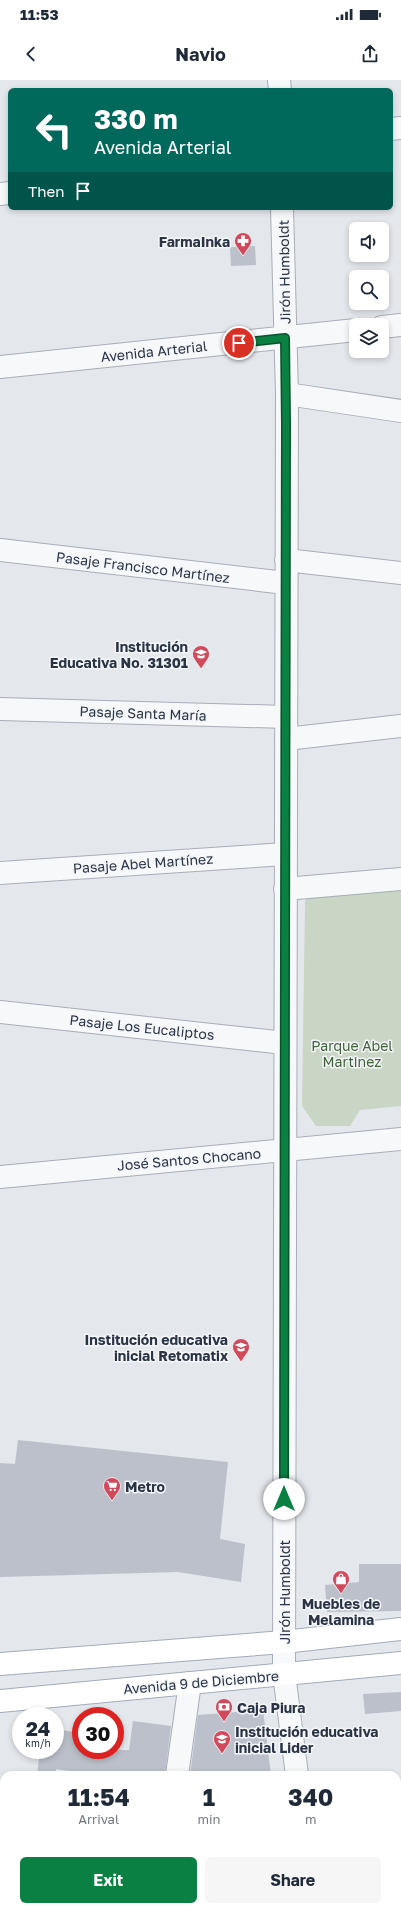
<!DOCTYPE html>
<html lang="en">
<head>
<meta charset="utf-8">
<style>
  :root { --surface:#fff; --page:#f6f6f7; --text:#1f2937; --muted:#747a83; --accent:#0b8043 }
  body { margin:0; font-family:"Golos Text",sans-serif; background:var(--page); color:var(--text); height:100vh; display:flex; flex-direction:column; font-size:15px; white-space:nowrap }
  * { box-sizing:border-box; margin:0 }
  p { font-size:13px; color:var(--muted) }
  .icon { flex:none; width:22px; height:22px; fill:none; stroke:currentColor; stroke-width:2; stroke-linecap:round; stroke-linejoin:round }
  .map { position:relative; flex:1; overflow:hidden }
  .details { position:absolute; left:0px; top:1691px; width:401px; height:140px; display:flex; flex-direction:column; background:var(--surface); border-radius:12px 12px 0 0; box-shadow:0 2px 6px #0003 }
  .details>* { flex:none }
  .top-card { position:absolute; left:8px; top:8px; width:385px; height:122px; border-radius:6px; box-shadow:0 2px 6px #0003; background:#00695c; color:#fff; overflow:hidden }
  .fabs { position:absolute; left:349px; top:142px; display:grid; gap:8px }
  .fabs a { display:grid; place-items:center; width:40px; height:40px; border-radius:6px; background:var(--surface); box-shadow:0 2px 6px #0003; font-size:20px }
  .speed { position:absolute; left:12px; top:1627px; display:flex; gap:8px; font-size:20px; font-weight:700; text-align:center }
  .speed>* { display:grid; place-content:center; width:52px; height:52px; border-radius:50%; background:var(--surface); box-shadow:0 2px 6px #0003; line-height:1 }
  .speed small { font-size:10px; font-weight:400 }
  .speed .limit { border:6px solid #d22; background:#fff; color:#111 }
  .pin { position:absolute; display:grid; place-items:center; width:34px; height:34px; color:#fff; margin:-17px; border:2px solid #fff; border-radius:50%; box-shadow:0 1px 4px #0007 }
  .me { position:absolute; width:44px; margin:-22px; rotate:0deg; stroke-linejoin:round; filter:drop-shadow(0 0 3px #0008) }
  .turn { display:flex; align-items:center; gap:14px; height:84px; padding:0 20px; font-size:18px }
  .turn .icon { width:52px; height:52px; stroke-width:2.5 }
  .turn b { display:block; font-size:28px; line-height:34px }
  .then { display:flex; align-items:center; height:38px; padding:0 20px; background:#0003; gap:8px; font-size:15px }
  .eta { display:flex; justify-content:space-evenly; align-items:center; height:68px; text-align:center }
  .eta b { font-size:24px; font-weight:700; line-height:28px }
  .action { display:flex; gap:8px; margin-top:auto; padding:8px 20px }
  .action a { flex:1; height:46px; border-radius:6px; background:var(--accent); color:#fff; font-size:16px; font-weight:700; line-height:46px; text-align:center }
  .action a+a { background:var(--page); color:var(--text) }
  .status { display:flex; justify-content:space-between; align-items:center; height:28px; padding:0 20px; background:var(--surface); direction:ltr }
  .status svg { height:11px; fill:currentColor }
  header { display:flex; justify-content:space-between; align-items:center; height:52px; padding:0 20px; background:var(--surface); font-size:18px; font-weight:700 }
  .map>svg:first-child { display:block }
</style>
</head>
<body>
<div class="status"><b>11:53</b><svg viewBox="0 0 49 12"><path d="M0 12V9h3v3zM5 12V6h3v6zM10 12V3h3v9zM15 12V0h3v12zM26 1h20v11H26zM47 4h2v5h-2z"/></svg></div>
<header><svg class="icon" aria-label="back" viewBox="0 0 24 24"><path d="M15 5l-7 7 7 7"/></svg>Navio<svg class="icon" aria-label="share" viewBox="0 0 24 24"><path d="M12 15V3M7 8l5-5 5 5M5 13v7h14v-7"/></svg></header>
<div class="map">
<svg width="401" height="1831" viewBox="0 0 401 1831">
  <rect width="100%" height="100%" fill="#e4e7ec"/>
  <!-- green -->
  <path fill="#c9d6c5" d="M401 807V1026L360 1030 350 1046H316L302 1026 305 821 309 816Z"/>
  <!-- building -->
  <path fill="#bbc0ca" d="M255 166 256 185 231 186 230 167Z
    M18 1360 228 1382 220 1459 245 1464 241 1502 178 1492 0 1497V1383L15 1384Z
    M359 1484H401V1531L327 1532 325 1505 359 1502Z
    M401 1612V1631L365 1634 363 1614Z
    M263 1630 271 1695H190L198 1635Z
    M133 1641 171 1646 165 1695H98L56 1689 55 1695H37L40 1670H55V1649L81 1653V1670H129Z"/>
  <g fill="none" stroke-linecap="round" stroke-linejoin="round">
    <defs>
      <path id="minor" d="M279 0 280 10
        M391 49 401 48
        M0 114 10 113
        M282 128 287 314 284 1594 297 1695
        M382 247 401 245
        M0 287 356 250
        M287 314 401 331
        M0 470 286 503
        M286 480 401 493
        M0 629 286 637
        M286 659 401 646
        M0 793 285 774
        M285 809 401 799
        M0 932 285 963
        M0 1097 401 1059
        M177 1695 190 1603
        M315 1827 316 1831
        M157 1831 158 1827"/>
      <path id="major" d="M0 1584 284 1562 401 1549
        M0 1621 401 1583"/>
    </defs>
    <!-- minor casing -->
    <use href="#minor" stroke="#a9aeb7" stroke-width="24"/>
    <!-- major casing -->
    <use href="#major" stroke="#a3abb8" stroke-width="24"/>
    <!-- minor -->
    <use href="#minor" stroke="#f7f8fa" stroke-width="22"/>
    <!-- major -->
    <use href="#major" stroke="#fff" stroke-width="22"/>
  </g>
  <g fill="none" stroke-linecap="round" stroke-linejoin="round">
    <defs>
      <path id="route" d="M239 263 285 258 286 344 284 1419"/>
    </defs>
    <!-- route casing -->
    <use href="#route" stroke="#07532c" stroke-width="10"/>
    <!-- route -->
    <use href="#route" stroke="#0b8043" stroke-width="7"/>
  </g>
  <!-- icons -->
  <defs>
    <symbol id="pharmacy-pin" viewBox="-11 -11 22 30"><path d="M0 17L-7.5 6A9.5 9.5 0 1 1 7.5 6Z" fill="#d1495b" stroke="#f4f6f9"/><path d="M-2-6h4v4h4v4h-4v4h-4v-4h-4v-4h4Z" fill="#fff"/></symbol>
    <symbol id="school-pin" viewBox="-11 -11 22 30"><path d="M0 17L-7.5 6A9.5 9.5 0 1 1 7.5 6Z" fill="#d1495b" stroke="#f4f6f9"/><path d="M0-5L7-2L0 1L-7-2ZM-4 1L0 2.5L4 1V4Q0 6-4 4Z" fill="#fff"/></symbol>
    <symbol id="supermarket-pin" viewBox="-11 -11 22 30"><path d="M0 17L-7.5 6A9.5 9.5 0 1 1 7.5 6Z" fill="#d1495b" stroke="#f4f6f9"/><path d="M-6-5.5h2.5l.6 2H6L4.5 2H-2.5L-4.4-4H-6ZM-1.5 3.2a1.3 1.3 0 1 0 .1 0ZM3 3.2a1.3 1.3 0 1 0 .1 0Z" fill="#fff"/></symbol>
    <symbol id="shop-pin" viewBox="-11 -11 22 30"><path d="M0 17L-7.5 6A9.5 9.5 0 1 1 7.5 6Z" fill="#d1495b" stroke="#f4f6f9"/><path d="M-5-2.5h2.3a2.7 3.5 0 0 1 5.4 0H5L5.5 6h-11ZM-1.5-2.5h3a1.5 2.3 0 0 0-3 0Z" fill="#fff"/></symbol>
    <symbol id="bank-pin" viewBox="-11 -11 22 30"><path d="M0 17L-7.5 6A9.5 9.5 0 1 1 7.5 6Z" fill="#d1495b" stroke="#f4f6f9"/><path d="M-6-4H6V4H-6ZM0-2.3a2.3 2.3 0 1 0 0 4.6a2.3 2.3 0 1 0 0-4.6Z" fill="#fff"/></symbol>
  </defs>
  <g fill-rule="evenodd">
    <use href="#pharmacy-pin" x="233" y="151" width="20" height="27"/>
    <use href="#school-pin" x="191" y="564" width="20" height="27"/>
    <use href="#school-pin" x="231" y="1257" width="20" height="27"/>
    <use href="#supermarket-pin" x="102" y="1396" width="20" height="27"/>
    <use href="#shop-pin" x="331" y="1489" width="20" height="27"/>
    <use href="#bank-pin" x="214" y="1617" width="20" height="27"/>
    <use href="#school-pin" x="212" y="1649" width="20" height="27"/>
  </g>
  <g text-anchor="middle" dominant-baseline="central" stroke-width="3" stroke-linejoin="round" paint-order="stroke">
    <!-- poi labels -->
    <g font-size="14" font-weight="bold" fill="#2b3445" stroke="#f4f6f9" text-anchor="end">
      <text x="230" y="161">FarmaInka</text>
      <text x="188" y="566">Institución<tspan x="188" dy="16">Educativa No. 31301</tspan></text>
      <text x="228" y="1259">Institución educativa<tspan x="228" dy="16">inicial Retomatix</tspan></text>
      <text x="125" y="1406" text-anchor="start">Metro</text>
      <text x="341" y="1523" text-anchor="middle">Muebles de<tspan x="341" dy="16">Melamina</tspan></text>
      <text x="237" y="1627" text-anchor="start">Caja Piura</text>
      <text x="235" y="1651" text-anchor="start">Institución educativa<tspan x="235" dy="16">inicial Lider</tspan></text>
    </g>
    <!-- street labels -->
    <g font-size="14" fill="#2b3445" stroke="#f4f6f9">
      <text transform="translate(284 192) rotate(-91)">Jirón Humboldt</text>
      <text transform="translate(154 271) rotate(-6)">Avenida Arterial</text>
      <text transform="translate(143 487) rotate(7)">Pasaje Francisco Martínez</text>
      <text transform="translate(143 633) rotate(2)">Pasaje Santa María</text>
      <text transform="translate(143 783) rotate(-4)">Pasaje Abel Martínez</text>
      <text transform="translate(142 947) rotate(6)">Pasaje Los Eucaliptos</text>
      <text transform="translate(189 1079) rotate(-5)">José Santos Chocano</text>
      <text transform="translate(284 1512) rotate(-90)">Jirón Humboldt</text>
      <text transform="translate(201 1602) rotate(-5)">Avenida 9 de Diciembre</text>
    </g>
    <!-- park labels -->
    <g font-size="14" fill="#3f6138" stroke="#f4f6f9">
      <text x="352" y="965">Parque Abel<tspan x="352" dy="16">Martinez</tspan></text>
    </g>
  </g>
</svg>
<div class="fabs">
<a><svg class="icon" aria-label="sound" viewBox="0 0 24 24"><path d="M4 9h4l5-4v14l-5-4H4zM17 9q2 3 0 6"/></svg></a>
<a><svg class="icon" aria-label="search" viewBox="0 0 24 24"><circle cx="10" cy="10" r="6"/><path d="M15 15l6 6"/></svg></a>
<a><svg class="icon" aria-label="layers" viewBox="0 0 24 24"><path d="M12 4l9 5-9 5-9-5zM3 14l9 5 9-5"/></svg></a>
</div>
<div class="speed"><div>24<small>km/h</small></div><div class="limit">30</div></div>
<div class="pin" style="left:239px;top:263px;background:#d93025"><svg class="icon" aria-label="arrive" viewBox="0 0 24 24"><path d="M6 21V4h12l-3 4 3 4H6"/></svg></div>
<svg class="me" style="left:284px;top:1419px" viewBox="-20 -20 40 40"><circle r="19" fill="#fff"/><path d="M0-13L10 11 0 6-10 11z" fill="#0b8043"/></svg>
<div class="top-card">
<div class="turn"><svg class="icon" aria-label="left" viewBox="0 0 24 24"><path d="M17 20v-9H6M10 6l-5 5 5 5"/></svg><div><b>330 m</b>Avenida Arterial</div></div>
<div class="then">Then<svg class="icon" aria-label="arrive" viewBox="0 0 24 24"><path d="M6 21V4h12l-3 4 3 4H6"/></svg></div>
</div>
<section class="details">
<div class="eta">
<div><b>11:54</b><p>Arrival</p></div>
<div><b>1</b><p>min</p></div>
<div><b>340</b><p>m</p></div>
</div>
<div class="action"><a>Exit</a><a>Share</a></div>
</section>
</div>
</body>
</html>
